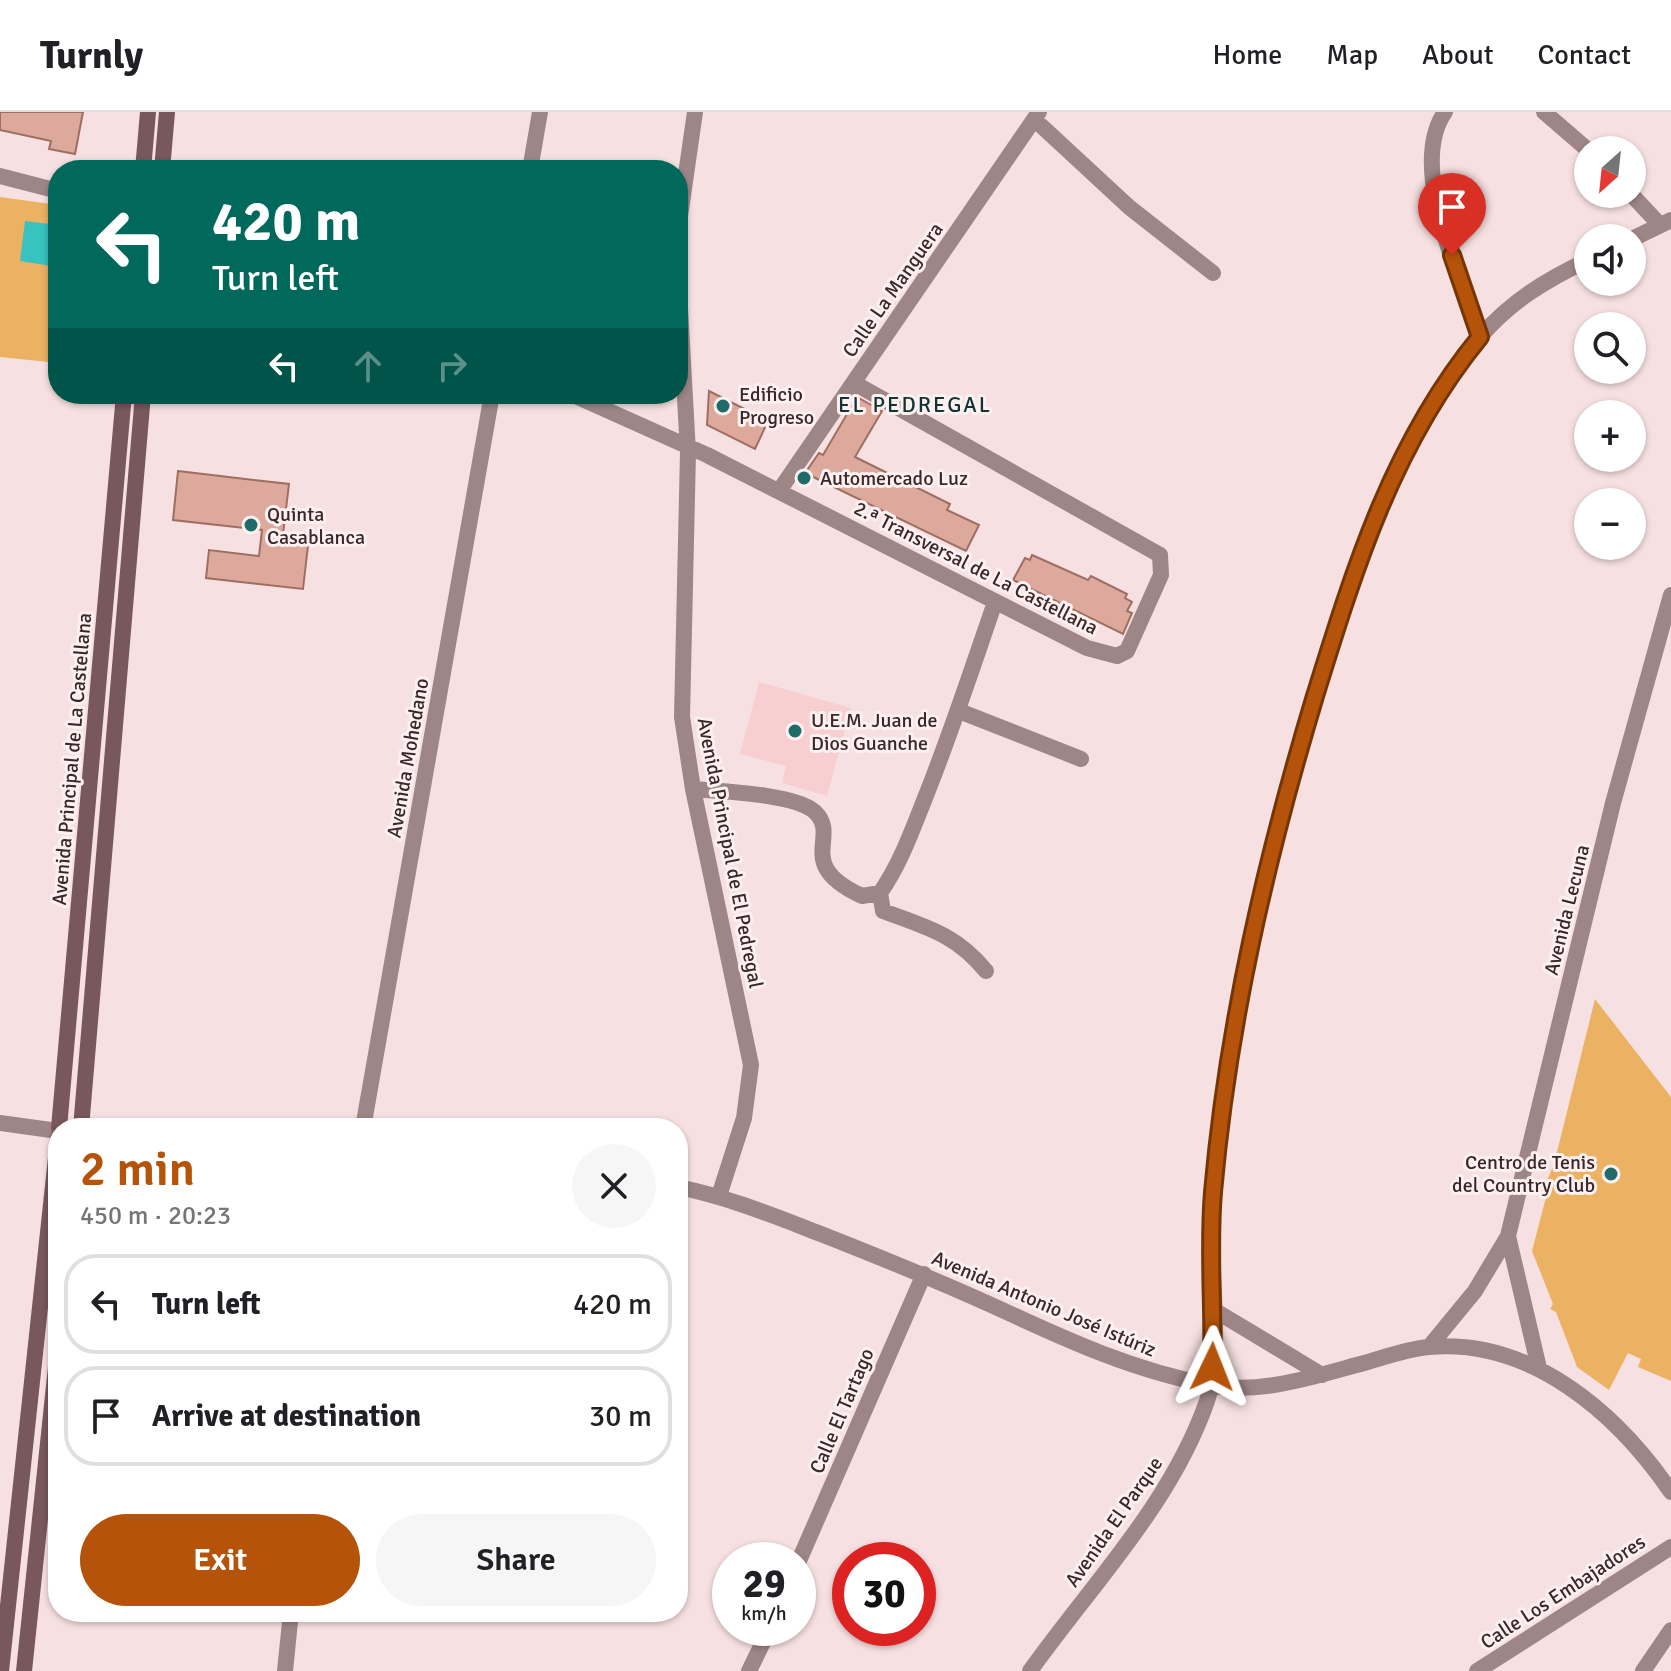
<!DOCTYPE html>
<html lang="en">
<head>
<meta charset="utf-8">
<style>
  :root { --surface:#fff; --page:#f6f6f6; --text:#202124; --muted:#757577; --line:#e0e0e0; --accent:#b45309 }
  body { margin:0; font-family:Signika,sans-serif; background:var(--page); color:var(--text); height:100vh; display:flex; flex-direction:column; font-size:30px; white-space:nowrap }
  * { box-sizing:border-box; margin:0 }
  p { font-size:26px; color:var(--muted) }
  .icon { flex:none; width:44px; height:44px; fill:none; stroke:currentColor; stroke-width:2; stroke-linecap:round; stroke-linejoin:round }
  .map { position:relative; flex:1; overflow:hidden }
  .drawer { position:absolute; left:48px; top:1006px; width:640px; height:504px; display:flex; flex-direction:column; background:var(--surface); border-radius:32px; box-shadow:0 2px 6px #0004 }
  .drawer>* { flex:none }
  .top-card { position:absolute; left:48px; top:48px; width:640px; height:244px; border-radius:32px; box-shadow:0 2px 6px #0004; background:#00695c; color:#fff; overflow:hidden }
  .needle { width:52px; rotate:207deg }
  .fabs { position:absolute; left:1574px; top:24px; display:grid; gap:16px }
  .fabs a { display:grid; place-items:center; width:72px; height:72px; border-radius:50%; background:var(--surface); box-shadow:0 2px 6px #0004; font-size:40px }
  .speed { position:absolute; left:712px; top:1430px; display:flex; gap:16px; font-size:40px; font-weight:700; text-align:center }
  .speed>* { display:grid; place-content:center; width:104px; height:104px; border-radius:50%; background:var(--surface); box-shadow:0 2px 6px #0004; line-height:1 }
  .speed small { font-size:20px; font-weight:400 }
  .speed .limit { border:12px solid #d22; background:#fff; color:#111 }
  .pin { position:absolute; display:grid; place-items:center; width:68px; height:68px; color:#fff; margin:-82px -34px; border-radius:50% 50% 50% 0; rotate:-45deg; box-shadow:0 0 8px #0007 }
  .pin .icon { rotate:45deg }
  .me { position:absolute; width:88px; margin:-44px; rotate:2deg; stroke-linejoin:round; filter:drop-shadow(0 0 6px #0008) }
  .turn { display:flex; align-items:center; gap:28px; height:168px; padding:0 32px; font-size:36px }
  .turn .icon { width:104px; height:104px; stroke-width:2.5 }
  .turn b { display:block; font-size:56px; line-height:68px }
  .lanes { display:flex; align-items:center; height:76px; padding:0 32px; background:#0003; justify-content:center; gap:40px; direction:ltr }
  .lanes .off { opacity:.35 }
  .round { display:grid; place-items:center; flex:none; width:84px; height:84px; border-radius:42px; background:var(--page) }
  .head { display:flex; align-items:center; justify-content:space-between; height:136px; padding:0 32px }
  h1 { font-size:48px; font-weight:600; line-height:60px; color:var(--accent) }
  .action { display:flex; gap:16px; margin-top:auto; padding:16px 32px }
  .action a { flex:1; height:92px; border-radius:48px; background:var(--accent); color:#fff; font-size:32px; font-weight:600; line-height:92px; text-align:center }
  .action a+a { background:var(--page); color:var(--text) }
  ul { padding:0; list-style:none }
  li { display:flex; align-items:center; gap:24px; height:100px; margin:0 16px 12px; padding:0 16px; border:4px solid var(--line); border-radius:32px }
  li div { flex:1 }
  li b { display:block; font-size:30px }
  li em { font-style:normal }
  header { display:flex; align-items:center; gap:48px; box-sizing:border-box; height:112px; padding:0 40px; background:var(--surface); border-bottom:2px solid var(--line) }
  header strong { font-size:38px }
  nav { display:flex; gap:44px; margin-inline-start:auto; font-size:28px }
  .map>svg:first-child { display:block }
</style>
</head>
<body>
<header>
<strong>Turnly</strong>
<nav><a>Home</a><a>Map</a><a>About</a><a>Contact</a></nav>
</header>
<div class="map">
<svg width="1671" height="1559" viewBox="0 0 1671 1559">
  <rect width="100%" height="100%" fill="#f7e0e1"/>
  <!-- built -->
  <path fill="#f7cfd1" d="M759 570 851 596 827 684 782 671 786 654 740 642Z"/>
  <!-- green -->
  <path fill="#ecb263" d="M0 85 58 93V251L0 245Z
    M1595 887 1671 985V1269L1638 1255 1641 1247 1628 1241 1609 1278 1577 1255 1556 1200 1550 1197 1553 1192 1532 1139 1546 1085 1541 1083 1554 1052Z"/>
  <!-- water -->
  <path fill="#38c3c1" d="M25 109 58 113V155L20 149Z"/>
  <!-- building -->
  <path fill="#dea99d" stroke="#9e6e62" stroke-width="2" d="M0 0H83L75 42 49 37 51 29 0 18Z
    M709 279 768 309 755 337 707 313Z
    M857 285 882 299 855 345 950 392 947 398 979 413 966 439 805 361 819 341 823 343Z
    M178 359 289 372 283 422 309 425 303 477 206 466 209 438 259 444 262 418 173 408Z
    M1032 443 1088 468 1091 464 1127 482 1125 486 1132 490 1127 499 1132 501 1123 522 1013 468 1025 446 1030 448Z"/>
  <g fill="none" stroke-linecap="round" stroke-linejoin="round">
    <!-- street -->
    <path stroke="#9e8687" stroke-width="16" d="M1445 0C1407 54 1461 167 1480 225
      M1544 0 1588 38
      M1035 8 1129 95 1213 161
      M530 58 540 0
      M0 64 58 79
      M1631 82 1660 113
      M678 118 695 0
      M1632 127 1671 108
      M678 160 688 340 682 605 693 677 751 953 744 1006 719 1084
      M571 282 707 343 1087 536 1117 544 1127 539 1161 463 1160 443 854 271
      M779 379 1039 0
      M959 599 1081 647
      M693 677C720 679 796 682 815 700 841 725 793 752 862 784L880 781C901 751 913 716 927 681 952 618 973 554 995 490
      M880 781 883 799C926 815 956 822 986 859
      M0 1011 58 1019
      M363 1016 492 282
      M678 1075C728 1085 774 1104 821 1122 882 1146 941 1170 1000 1197 1069 1229 1135 1259 1210 1273 1260 1283 1316 1264 1364 1251 1385 1245 1407 1237 1429 1235 1531 1226 1617 1301 1671 1380
      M1508 1124 1539 1256
      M1214 1198 1322 1263
      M1429 1235 1475 1179 1508 1124 1613 691 1671 483
      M798 1451 924 1162
      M285 1559 291 1500
      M749 1559 770 1516
      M1030 1559C1092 1472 1171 1392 1207 1289 1221 1247 1213 1183 1212 1139 1212 1107 1214 1076 1217 1045 1234 881 1273 724 1321 566 1357 448 1396 320 1480 225 1511 189 1546 168 1588 148
      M1477 1559 1671 1435
      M1643 1559 1671 1518"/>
    <!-- secondary -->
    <path stroke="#79585b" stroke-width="16" d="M143 58 148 0
      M162 58 167 0
      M59 1016 124 282
      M81 1016 143 282
      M1 1559 58 1027
      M24 1559 58 1236"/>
  </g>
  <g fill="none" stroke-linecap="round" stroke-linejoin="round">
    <defs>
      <path id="route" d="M1212 1255C1214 1197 1208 1138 1213 1080 1228 910 1266 747 1315 584 1355 455 1393 331 1480 225L1452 143"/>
    </defs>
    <!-- route casing -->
    <use href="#route" stroke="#753606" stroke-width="20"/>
    <!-- route -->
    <use href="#route" stroke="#b45309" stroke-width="14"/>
  </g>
  <!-- markers -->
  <g fill="#1f6b6a" stroke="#fcf0f1" stroke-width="3">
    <circle cx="723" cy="294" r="8"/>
    <circle cx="804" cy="366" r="8"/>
    <circle cx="251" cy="413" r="8"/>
    <circle cx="795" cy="619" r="8"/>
    <circle cx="1611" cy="1062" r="8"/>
  </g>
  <g text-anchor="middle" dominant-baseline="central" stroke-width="6" stroke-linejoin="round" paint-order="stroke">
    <!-- street labels -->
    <g font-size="20" fill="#3b2628" stroke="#fcf0f1">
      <text transform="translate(893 178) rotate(-55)">Calle La Manguera</text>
      <text transform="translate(976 456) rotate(27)">2.ª Transversal de La Castellana</text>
      <text transform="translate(408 646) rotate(-80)">Avenida Mohedano</text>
      <text transform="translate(72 647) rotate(-85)">Avenida Principal de La Castellana</text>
      <text transform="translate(730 741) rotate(79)">Avenida Principal de El Pedregal</text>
      <text transform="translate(1567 798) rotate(-76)">Avenida Lecuna</text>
      <text transform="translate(1044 1192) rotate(23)">Avenida Antonio José Istúriz</text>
      <text transform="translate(842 1299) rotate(-67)">Calle El Tartago</text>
      <text transform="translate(1114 1410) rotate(-55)">Avenida El Parque</text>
      <text transform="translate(1563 1480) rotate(-33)">Calle Los Embajadores</text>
    </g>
    <!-- poi labels -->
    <g font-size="20" fill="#3b2628" stroke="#fcf0f1" text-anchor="start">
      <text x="739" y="282">Edificio<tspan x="739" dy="23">Progreso</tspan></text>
      <text x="820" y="366">Automercado Luz</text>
      <text x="267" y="402">Quinta<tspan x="267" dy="23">Casablanca</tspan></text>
      <text x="811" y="608">U.E.M. Juan de<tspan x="811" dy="23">Dios Guanche</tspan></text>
      <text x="1595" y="1050" text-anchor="end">Centro de Tenis<tspan x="1595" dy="23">del Country Club</tspan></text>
    </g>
    <!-- neighbourhood labels -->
    <g font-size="22" letter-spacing="2" fill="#113433" stroke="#fcf0f1">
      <text x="915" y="292">EL PEDREGAL</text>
    </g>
  </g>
</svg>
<div class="fabs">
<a><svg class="needle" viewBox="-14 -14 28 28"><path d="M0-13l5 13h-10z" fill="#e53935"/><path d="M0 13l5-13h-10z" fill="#757577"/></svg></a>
<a><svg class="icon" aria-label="sound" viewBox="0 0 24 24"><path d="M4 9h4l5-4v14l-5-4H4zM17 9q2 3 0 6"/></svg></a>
<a><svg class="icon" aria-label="search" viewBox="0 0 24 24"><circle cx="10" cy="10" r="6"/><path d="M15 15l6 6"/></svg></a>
<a>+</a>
<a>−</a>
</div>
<div class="speed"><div>29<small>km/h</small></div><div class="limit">30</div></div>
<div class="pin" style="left:1452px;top:143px;background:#d93025"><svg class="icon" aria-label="arrive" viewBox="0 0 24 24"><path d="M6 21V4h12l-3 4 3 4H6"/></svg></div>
<svg class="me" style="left:1212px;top:1255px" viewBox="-20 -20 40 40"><path d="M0-17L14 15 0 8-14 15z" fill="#b45309" stroke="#fff" stroke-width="4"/></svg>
<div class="top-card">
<div class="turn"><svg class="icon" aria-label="left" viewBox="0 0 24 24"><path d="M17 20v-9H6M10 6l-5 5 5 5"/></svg><div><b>420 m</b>Turn left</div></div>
<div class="lanes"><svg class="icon" aria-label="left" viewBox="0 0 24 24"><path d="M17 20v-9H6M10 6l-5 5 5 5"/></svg><svg class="icon off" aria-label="ahead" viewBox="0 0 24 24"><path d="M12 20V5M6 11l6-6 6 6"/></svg><svg class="icon off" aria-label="right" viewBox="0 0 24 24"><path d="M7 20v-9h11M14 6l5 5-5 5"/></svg></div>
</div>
<section class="drawer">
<div class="head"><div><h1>2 min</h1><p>450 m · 20:23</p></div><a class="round"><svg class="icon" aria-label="close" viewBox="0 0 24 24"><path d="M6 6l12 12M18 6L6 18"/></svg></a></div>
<ul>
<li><svg class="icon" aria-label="left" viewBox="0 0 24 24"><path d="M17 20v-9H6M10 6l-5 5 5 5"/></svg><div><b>Turn left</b></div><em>420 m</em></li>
<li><svg class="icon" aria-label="arrive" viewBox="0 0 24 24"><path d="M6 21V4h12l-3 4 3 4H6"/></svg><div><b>Arrive at destination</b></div><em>30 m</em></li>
</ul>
<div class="action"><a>Exit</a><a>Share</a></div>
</section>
</div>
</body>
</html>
